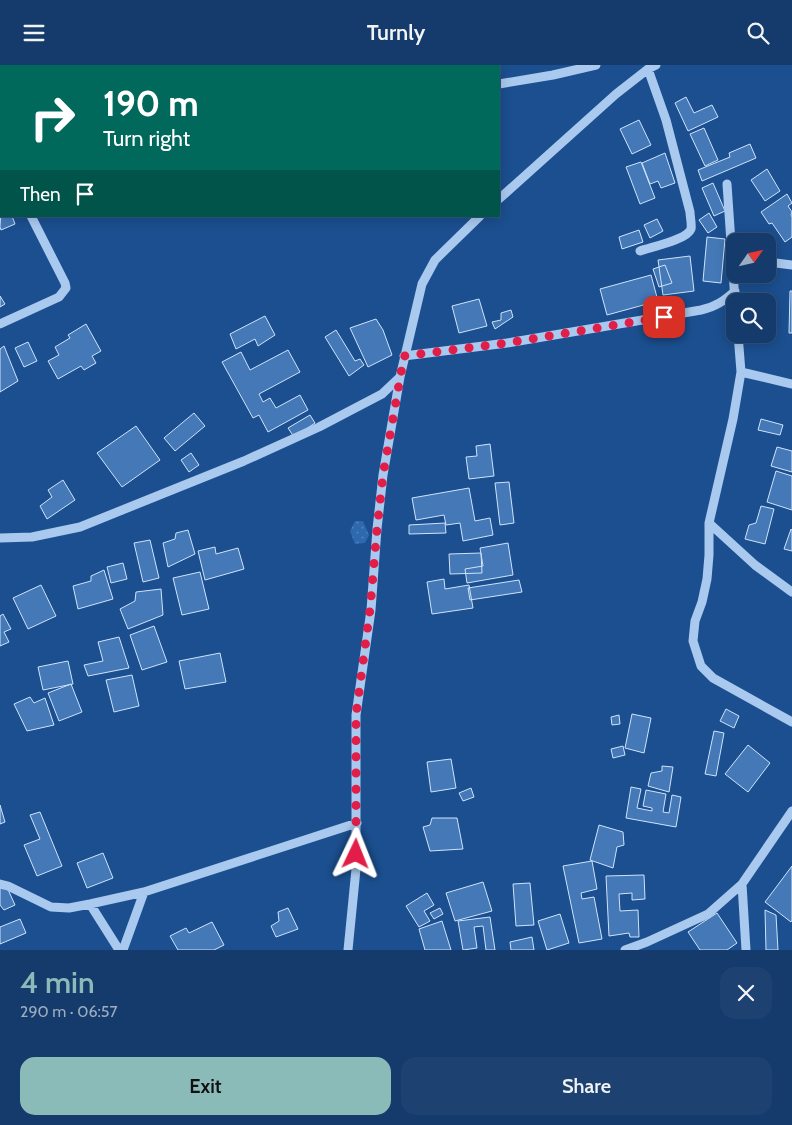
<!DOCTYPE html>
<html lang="en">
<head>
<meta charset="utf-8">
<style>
  :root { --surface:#143b6b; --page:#1d4271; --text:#f1f3f6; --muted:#9dadc1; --line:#33557e; --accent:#8bbbb9 }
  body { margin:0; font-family:Cabin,sans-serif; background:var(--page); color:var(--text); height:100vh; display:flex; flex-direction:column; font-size:19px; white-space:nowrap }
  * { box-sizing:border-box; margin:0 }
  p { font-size:16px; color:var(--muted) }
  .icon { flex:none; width:28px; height:28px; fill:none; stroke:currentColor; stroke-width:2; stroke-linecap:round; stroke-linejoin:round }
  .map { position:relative; height:885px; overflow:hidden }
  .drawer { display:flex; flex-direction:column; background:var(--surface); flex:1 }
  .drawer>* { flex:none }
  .banner { position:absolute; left:0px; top:0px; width:500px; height:152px; box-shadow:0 2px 12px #0003,0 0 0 1px var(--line); background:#00695c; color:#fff; overflow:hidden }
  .needle { width:32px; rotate:56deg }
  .fabs { position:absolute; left:726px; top:168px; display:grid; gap:10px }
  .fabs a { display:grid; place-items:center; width:50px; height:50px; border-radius:10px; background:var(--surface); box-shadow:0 2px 12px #0003,0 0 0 1px var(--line); font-size:25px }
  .pin { position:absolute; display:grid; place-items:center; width:42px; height:42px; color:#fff; margin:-21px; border-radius:10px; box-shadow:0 2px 8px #0006 }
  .me { position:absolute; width:55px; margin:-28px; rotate:2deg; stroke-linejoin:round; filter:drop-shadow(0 0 4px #0008) }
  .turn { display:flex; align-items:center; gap:18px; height:105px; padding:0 20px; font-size:22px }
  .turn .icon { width:65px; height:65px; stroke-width:2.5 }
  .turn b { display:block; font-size:35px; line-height:42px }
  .then { display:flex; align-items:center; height:48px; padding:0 20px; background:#0003; gap:10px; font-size:19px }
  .round { display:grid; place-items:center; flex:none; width:52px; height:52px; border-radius:15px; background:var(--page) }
  .summary { display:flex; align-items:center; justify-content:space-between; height:85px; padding:0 20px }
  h1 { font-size:30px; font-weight:600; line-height:38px; color:var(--accent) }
  .primary-button { display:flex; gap:10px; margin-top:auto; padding:10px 20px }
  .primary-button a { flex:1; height:58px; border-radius:15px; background:var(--accent); color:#111; font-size:20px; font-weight:600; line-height:58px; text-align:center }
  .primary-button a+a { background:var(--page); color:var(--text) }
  header { display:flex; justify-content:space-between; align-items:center; height:65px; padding:0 20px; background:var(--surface); font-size:22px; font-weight:600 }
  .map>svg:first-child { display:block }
</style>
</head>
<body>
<header><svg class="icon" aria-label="menu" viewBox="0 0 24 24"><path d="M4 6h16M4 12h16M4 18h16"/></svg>Turnly<svg class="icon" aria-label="search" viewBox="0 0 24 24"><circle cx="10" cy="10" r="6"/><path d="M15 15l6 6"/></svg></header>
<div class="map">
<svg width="792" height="885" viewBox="0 0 792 885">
  <defs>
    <pattern id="grass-dots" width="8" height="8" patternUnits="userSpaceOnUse" patternTransform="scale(1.25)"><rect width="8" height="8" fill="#2e69ad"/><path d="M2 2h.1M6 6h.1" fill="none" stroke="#4d80b9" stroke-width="1.8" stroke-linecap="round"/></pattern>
  </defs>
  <rect width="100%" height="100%" fill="#1b4f8f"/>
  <!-- grass -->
  <path fill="url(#grass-dots)" d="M355 456H363L369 470 365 478 355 479 350 466Z"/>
  <!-- building -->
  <path fill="#4478b7" stroke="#cfe3fa" d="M20 0H40V1H17Z
    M49 0H75L76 1H49Z
    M686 32 694 48 712 40 718 52 688 66 675 38Z
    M639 55 651 80 632 89 620 64Z
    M704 63 718 95 705 101 690 69Z
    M750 79 756 93 702 116 698 105 730 92 729 88Z
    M665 88 675 118 661 123 658 116 650 119 642 98Z
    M641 97 655 133 640 139 626 102Z
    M767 104 780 126 765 136 751 115Z
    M713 118 725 146 714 151 702 123Z
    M787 129 792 138 788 141 792 147 791 150 792 152V172L785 177 772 158 769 159 761 147Z
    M1 146V151H12L15 159 1 165 0 162Z
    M709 148 717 162 708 168 699 155Z
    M657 154 663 166 650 173 644 160Z
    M639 165 643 177 622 184 619 172Z
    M707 172 725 174 721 218 703 216Z
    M690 191 694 226 663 230 658 195Z
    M665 200 672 218 659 222 653 204Z
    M651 210 658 236 607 250 600 224Z
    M790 226H792V268H789Z
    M0 231 5 239 0 242Z
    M479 234 487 261 459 268 452 241Z
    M511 245 513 252 495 264 492 257 501 255V248Z
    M265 251 275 270 258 281 255 274 236 284 230 269Z
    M376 254 383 265 392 290 368 302 350 263Z
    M86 259 101 286 92 291 96 298 84 305 81 301 58 314 48 296 59 290 55 282 70 273 68 270Z
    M336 265 355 296 360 294 364 300 349 311 325 272Z
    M28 277 37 296 24 302 15 283Z
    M4 281 18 316 0 327V284Z
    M288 285 300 307 259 329 263 337 270 333 276 343 300 330 308 345 268 367 259 350 253 353 222 297 241 287 250 305Z
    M194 348 205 361 175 386 164 373Z
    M310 350 315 358 294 372 288 363Z
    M761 354 783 360 780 370 758 365Z
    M136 361 160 395 122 422 97 388Z
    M490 379 494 411 469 414 466 392 477 391 476 381Z
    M777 382 792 386V407L771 401Z
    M191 388 199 400 189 407 181 395Z
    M776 406 792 411V445L767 437Z
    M63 415 75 435 47 454 40 441 52 432 48 425Z
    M509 417 514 458 500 460 495 418Z
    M469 423 475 456 490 453 493 470 463 476 460 458 446 460 444 450 416 455 412 433Z
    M761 441 774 444 765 479 745 474 749 460 756 458Z
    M445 458 446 468 409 469V460Z
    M791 464 792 465V486L784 484Z
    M188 465 195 489 168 502 163 478 175 474 176 468Z
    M150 475 159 513 143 517 134 478Z
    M508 478 513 510 467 518 465 504 483 501 480 483Z
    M215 482 216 489 238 483 244 504 205 515 198 486Z
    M481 488 482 508 450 509 449 489Z
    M123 498 127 514 111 518 107 502Z
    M104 505 113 534 78 544 73 521 91 516V511Z
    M200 507 209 544 182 550 173 513Z
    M444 514 445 524 469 520 473 543 432 549 427 517Z
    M519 515 522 527 470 535 468 523Z
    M41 520 56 551 28 564 13 533Z
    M161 524 163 550 128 564 120 544 135 536 136 527Z
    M3 549 11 564 4 567 9 577 0 581V551Z
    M154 561 167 597 142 605 130 570Z
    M119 572 129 603 88 611 84 600 103 596 98 577Z
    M220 588 226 617 185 624 179 596Z
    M68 596 73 619 43 625 38 602Z
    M132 610 139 641 114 647 106 615Z
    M71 619 82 647 59 656 48 628Z
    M30 632 34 638 45 633 54 660 27 666 14 639Z
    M726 644 739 651 734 663 720 656Z
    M632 649 651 653 644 688 625 683Z
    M619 650 620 659 612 660 611 652Z
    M714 666 724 668 716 711 705 709Z
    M748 680 770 698 748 727 725 709Z
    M623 681 625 690 613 693 611 684Z
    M451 694 456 723 431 727 427 697Z
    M662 701 673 702 669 727 648 721 651 708 662 706Z
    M631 722 641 724 637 743 652 746V743L643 741 646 725 666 729 663 747 669 748 672 730 681 732 676 762 626 753Z
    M471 723 474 732 463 736 459 728Z
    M0 740 5 757 0 759Z
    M40 747 62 801 37 811 24 780 40 774 30 750Z
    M432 753H457L463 784 430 786 423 762 430 760Z
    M599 760 623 767 624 780 617 782 613 803 590 795Z
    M103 788 113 813 87 823 77 798Z
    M592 796 597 824 581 828 582 834 594 832 602 874 579 878 563 801Z
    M792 801V855L791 857 765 837Z
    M644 810 645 834 632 835V828L619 829 620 846 638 845 639 872H630L629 868 609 871 606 811Z
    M483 817 492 846 455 856 446 828Z
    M530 818 534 860 516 861 513 819Z
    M6 820 15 840 4 845 0 840V823Z
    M427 828 434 840 424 846 430 856 419 862 406 841Z
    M288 843 298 864 276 872 271 861 279 856 278 847Z
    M440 843 443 849 434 854 430 848Z
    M765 845 776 850 778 885H766Z
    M717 848 737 878 727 885H700L688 867Z
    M560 849 569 878 547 885 538 856Z
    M490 852 495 885H486L483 861 474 862 477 883 463 885 458 856Z
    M20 854 26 868 0 879V862Z
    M442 856 451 885H425L419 864Z
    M212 857 224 880 214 885H178L170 871 186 863 189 868Z
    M532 872 534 885H511L510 877Z"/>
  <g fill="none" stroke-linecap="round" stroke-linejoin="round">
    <!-- minor -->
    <path stroke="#a9c9ee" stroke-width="9" d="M499 19 553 10 596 0
      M727 119 735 236
      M0 120H1
      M499 134 616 29 648 4 656 0
      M640 186C651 182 687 175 691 164 692 159 690 152 690 147L666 55 648 4
      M768 197 792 200
      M0 259 59 232 66 223 65 218 31 151
      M738 269 741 307 733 354 709 458V490L707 514 702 537 695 556 693 576 701 601 713 613 792 657
      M404 291 507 278 701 245C715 242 724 236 735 226
      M741 307 792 319
      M709 458 755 500 792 527
      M0 473 32 472 80 462 244 396 319 362 382 329 400 312 422 219 435 195 480 151
      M0 819 8 821 51 842 69 843 90 839 144 827 357 758
      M90 839 119 885
      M123 885 144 827
      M348 885 356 804V650L371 545 377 464 383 410 400 312
      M625 885 647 877 708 849 742 819
      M746 885 742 819 792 746"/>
  </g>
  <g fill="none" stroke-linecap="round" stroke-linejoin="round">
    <!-- route -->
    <path stroke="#e11d48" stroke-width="9" stroke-dasharray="0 16.2" d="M356 789V650L370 544 377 464 383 410 404 291 507 278 664 252"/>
  </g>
</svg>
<div class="fabs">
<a><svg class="needle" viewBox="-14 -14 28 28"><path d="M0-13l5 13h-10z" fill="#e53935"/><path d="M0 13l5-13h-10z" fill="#9dadc1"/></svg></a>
<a><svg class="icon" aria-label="search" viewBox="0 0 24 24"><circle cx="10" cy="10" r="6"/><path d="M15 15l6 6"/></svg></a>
</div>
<div class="pin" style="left:664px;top:252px;background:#d93025"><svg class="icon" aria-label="arrive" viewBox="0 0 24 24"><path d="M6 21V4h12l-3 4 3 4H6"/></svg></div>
<svg class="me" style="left:356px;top:789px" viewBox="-20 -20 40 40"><path d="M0-17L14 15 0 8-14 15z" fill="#e11d48" stroke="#fff" stroke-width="4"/></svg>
<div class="banner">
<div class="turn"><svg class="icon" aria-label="right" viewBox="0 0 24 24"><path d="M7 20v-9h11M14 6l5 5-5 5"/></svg><div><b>190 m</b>Turn right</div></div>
<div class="then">Then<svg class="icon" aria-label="arrive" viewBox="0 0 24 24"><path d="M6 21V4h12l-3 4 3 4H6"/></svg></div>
</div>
</div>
<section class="drawer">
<div class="summary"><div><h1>4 min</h1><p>290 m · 06:57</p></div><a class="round"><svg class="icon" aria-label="close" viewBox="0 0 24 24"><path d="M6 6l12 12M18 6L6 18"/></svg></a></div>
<div class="primary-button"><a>Exit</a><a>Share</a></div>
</section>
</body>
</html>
